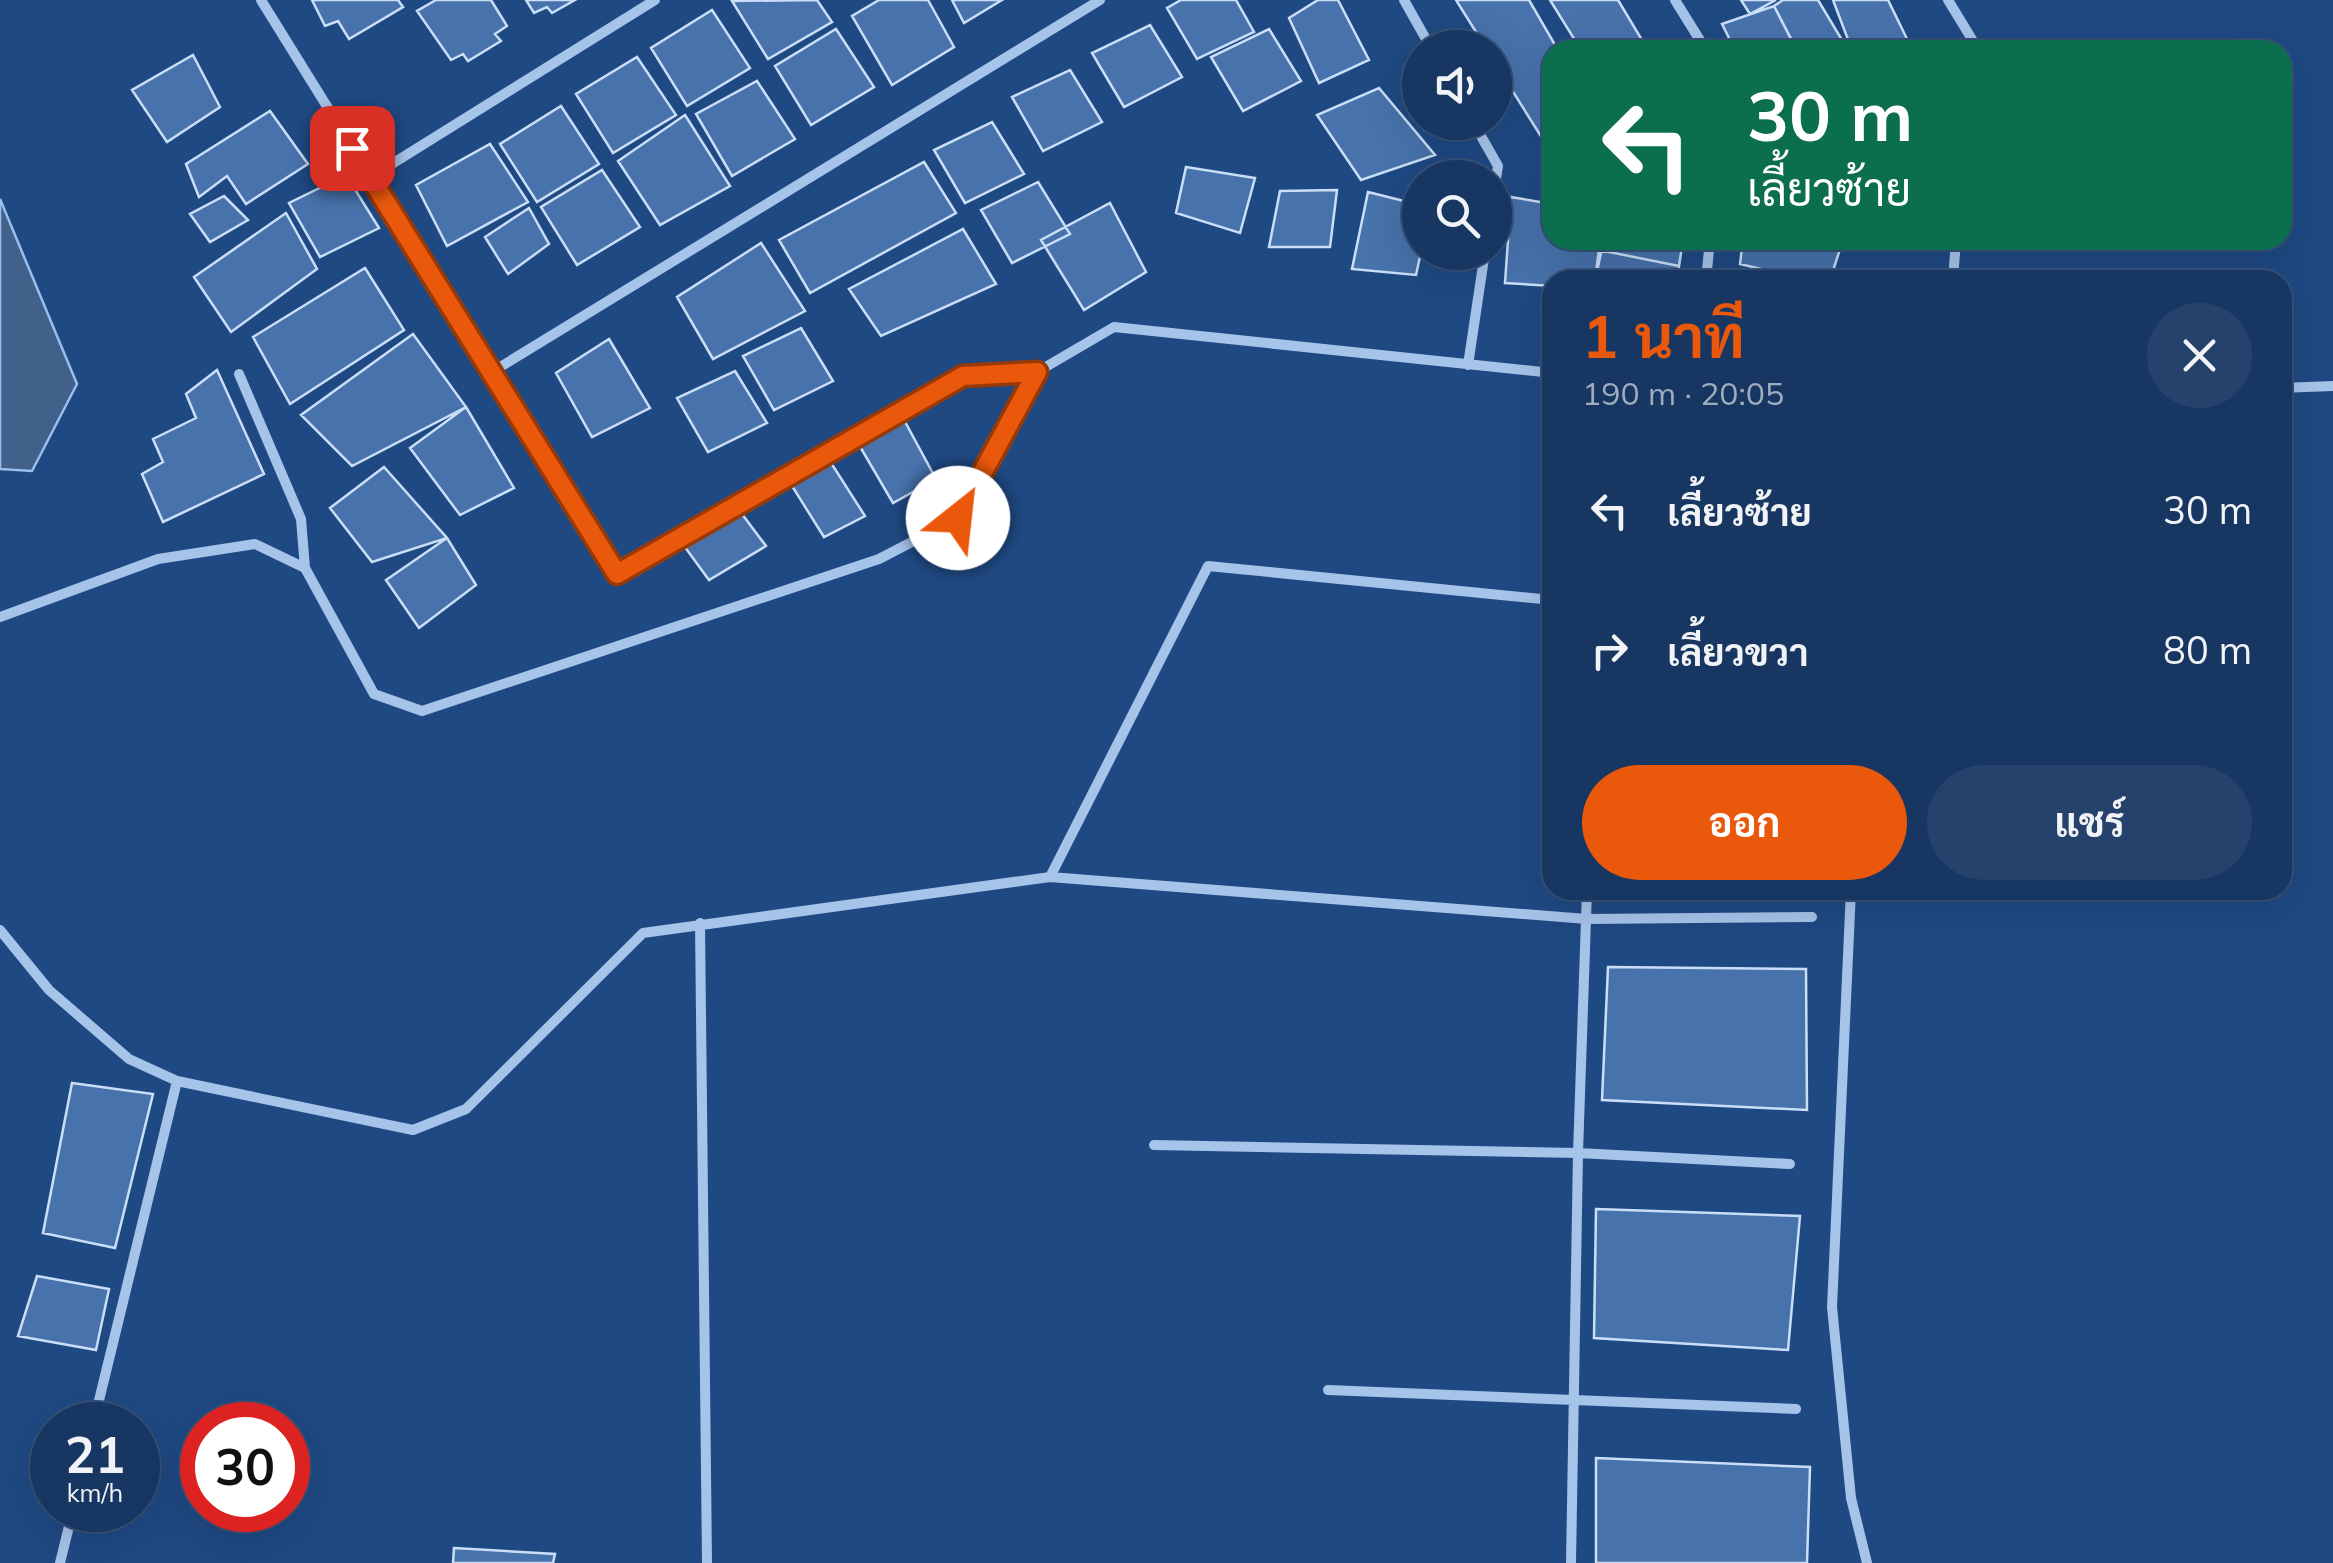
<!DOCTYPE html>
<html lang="th">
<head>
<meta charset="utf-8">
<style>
  :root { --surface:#173762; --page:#24426b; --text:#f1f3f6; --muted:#9eacbe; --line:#365177; --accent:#ea580c }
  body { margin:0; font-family:Mulish,Sarabun,sans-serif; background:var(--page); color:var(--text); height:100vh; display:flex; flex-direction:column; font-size:38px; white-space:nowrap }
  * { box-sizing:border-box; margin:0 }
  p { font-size:32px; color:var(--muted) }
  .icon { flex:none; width:55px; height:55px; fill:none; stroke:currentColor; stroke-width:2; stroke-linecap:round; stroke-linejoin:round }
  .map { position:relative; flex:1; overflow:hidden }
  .details { position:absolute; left:1542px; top:270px; width:750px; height:630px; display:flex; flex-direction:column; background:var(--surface); border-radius:30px; box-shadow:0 10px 40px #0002,0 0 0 2px var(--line) }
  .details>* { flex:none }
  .guide { position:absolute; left:1542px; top:40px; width:750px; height:210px; border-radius:30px; box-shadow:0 10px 40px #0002,0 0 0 2px var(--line); background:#0b6e4f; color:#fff; overflow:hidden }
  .fabs { position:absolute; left:1402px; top:30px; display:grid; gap:20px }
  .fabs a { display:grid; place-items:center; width:110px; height:110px; border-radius:50%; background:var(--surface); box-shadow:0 10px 40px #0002,0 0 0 2px var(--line); font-size:50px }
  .speed { position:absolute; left:30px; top:1402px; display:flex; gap:20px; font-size:50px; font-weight:700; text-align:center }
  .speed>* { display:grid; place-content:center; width:130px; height:130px; border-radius:50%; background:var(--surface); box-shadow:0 10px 40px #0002,0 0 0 2px var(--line); line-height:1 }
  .speed small { font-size:25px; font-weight:400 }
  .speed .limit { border:15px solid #d22; background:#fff; color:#111 }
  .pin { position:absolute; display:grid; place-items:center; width:85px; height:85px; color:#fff; margin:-42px; border-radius:20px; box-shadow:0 5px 15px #0006 }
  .me { position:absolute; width:110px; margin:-55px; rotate:29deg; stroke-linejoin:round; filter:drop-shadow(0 0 8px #0008) }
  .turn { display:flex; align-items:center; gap:35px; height:210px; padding:0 40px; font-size:45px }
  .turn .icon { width:130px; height:130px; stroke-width:2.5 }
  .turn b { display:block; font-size:70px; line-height:85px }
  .round { display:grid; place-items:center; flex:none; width:105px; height:105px; border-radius:52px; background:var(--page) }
  .overview { display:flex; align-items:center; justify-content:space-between; height:170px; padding:0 40px }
  h1 { font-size:60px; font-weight:700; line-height:75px; color:var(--accent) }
  .cta { display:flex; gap:20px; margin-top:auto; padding:20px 40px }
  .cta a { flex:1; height:115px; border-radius:60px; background:var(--accent); color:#fff; font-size:40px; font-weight:700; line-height:115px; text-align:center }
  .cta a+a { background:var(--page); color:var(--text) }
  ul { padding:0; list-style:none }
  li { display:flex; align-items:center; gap:30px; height:140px; padding:0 40px }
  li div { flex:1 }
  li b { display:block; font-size:38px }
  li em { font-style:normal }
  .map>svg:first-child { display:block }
</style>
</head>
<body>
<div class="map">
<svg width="2333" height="1563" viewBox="0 0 2333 1563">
  <rect width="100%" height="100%" fill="#1f4983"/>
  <!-- water -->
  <path fill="#41608a" stroke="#99beeb" stroke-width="2.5" d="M0 199 77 384 32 471 0 469Z"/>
  <!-- building -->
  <path fill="#4772ab" stroke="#cadef7" stroke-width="2.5" d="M312 0H398L403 7 349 39 338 21 325 26Z
    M436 0H491L507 26 495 34 501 41 468 61 463 54 451 60 417 11Z
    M526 0H575L552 13 547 7 534 13Z
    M817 0 832 22 768 59 732 1Z
    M879 0H928L954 47 892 85 852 16Z
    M952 0H1002L964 23Z
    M1181 0H1236L1254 32 1197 59 1167 8Z
    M1318 0H1338L1369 60 1319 83 1289 18Z
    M1456 0H1529L1558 50H1552V131L1542 138 1495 63V48H1486Z
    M1550 0H1618L1648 50H1581Z
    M1741 0H1776L1750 14Z
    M1783 0H1818L1848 50H1797L1774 6Z
    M1833 0H1888L1910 45 1898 50H1852Z
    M1774 6 1793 43 1778 50H1735L1722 24Z
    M712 10 750 68 687 106 651 48Z
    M1150 25 1182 77 1124 107 1092 53Z
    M836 29 874 87 811 125 775 66Z
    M1269 29 1301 81 1243 111 1211 57Z
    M193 55 220 107 167 142 132 90Z
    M637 57 676 115 613 153 576 94Z
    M1070 70 1102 122 1043 151 1012 97Z
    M757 81 795 139 732 176 696 114Z
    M1379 88 1435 155 1361 180 1317 115Z
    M561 106 599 164 537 202 500 144Z
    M270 111 308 164 246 204 227 176 199 197 186 164Z
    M685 115 730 186 660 225 618 161Z
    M992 122 1024 174 965 203 934 150Z
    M490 144 528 202 447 246 416 185Z
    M924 162 956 213 810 293 779 240Z
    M1186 167 1255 178 1240 233 1176 213Z
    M602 170 640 227 577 265 541 207Z
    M346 175 379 228 320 257 289 203Z
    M1038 182 1070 234 1012 263 981 210Z
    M1337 190 1330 247H1269L1280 191Z
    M1368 192 1420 205 1421 252 1416 275 1352 269Z
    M224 196 248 220 210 242 190 214Z
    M1511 197 1552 204V240H1604L1595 280H1552V286L1505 283Z
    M1110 203 1146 272 1084 310 1041 240Z
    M529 208 549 244 508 274 485 237Z
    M286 213 317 269 231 332 194 277Z
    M963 229 996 284 881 336 849 289Z
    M1602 240H1683L1679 266 1599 250Z
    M1743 240H1843L1830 280H1807L1740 264Z
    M761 243 805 311 713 359 677 297Z
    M1599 250 1679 266 1677 280H1595Z
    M365 268 404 330 290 404 253 337Z
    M801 328 833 381 774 410 743 356Z
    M413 334 466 407 352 466 301 415Z
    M609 339 650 408 592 437 556 373Z
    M217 370 264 474 163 522 142 474 163 462 153 439 196 418 186 394Z
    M735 371 767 423 708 452 677 398Z
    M466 407 514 488 460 515 410 448Z
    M903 418 936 479 893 503 855 438Z
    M826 455 865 516 824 537 787 478Z
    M384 467 447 538 372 562 330 508Z
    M736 506 766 546 709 580 679 539Z
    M447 538 476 585 419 628 386 580Z
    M1608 967 1806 969 1807 1110 1602 1100Z
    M72 1083 153 1094 115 1248 43 1233Z
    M1596 1209 1800 1216 1788 1350 1594 1338Z
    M37 1276 109 1289 96 1350 18 1336Z
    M1596 1458 1810 1467 1807 1563H1596Z
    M454 1548 555 1554 553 1563H453Z"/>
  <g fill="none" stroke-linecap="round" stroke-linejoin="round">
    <!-- minor -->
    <path stroke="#a6c3e9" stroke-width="10" d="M261 0 617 574 963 377 1037 372
      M1404 0 1431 48
      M1675 0 1706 50
      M1948 0 1973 41V50
      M1473 122 1498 166 1495 185
      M371 177 655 0
      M1706 280 1710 240
      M1953 280 1956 240
      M1468 365 1485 252
      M492 372 1100 0
      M239 374 301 519 305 568
      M2282 388 2333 386
      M0 617 158 559 255 544 305 568 374 694 422 711 879 559 958 518 1037 372 1114 327 1552 373
      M1050 877 1587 919 1812 917
      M1851 890 1832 1307 1851 1498 1867 1563
      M700 923 707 1563
      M0 930 49 990 129 1059 177 1081 413 1130 466 1109 643 933 1050 877 1208 566 1552 600
      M1154 1145 1578 1153 1790 1164
      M1328 1390 1796 1409
      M93 1425 177 1081
      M60 1563 73 1510
      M1571 1563 1578 1153 1587 890"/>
  </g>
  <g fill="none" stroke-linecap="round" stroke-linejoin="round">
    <defs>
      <path id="route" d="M352 148 617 574 963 376 1037 372 958 518"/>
    </defs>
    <!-- route casing -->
    <use href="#route" stroke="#983908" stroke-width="25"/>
    <!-- route -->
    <use href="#route" stroke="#ea580c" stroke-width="18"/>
  </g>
</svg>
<div class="fabs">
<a><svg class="icon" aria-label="sound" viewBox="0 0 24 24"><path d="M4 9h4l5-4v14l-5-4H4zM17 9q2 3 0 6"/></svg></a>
<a><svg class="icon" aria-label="search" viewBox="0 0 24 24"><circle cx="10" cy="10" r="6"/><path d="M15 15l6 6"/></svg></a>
</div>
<div class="speed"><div>21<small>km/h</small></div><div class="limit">30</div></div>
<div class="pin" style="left:352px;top:148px;background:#d93025"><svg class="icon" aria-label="arrive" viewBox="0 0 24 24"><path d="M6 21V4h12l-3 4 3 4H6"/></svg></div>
<svg class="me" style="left:958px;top:518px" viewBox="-20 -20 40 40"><circle r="19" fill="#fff"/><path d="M0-13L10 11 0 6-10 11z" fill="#ea580c"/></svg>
<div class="guide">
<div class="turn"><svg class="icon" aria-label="left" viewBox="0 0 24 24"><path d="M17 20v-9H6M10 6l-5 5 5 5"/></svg><div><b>30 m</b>เลี้ยวซ้าย</div></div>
</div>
<section class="details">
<div class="overview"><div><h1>1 นาที</h1><p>190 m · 20:05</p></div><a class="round"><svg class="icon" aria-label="close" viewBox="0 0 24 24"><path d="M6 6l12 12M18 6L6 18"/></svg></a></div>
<ul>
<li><svg class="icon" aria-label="left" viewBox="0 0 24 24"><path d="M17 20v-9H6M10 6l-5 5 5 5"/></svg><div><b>เลี้ยวซ้าย</b></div><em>30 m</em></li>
<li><svg class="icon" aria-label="right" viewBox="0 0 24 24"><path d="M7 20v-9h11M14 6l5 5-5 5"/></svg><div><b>เลี้ยวขวา</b></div><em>80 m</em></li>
</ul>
<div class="cta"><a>ออก</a><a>แชร์</a></div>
</section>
</div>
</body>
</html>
